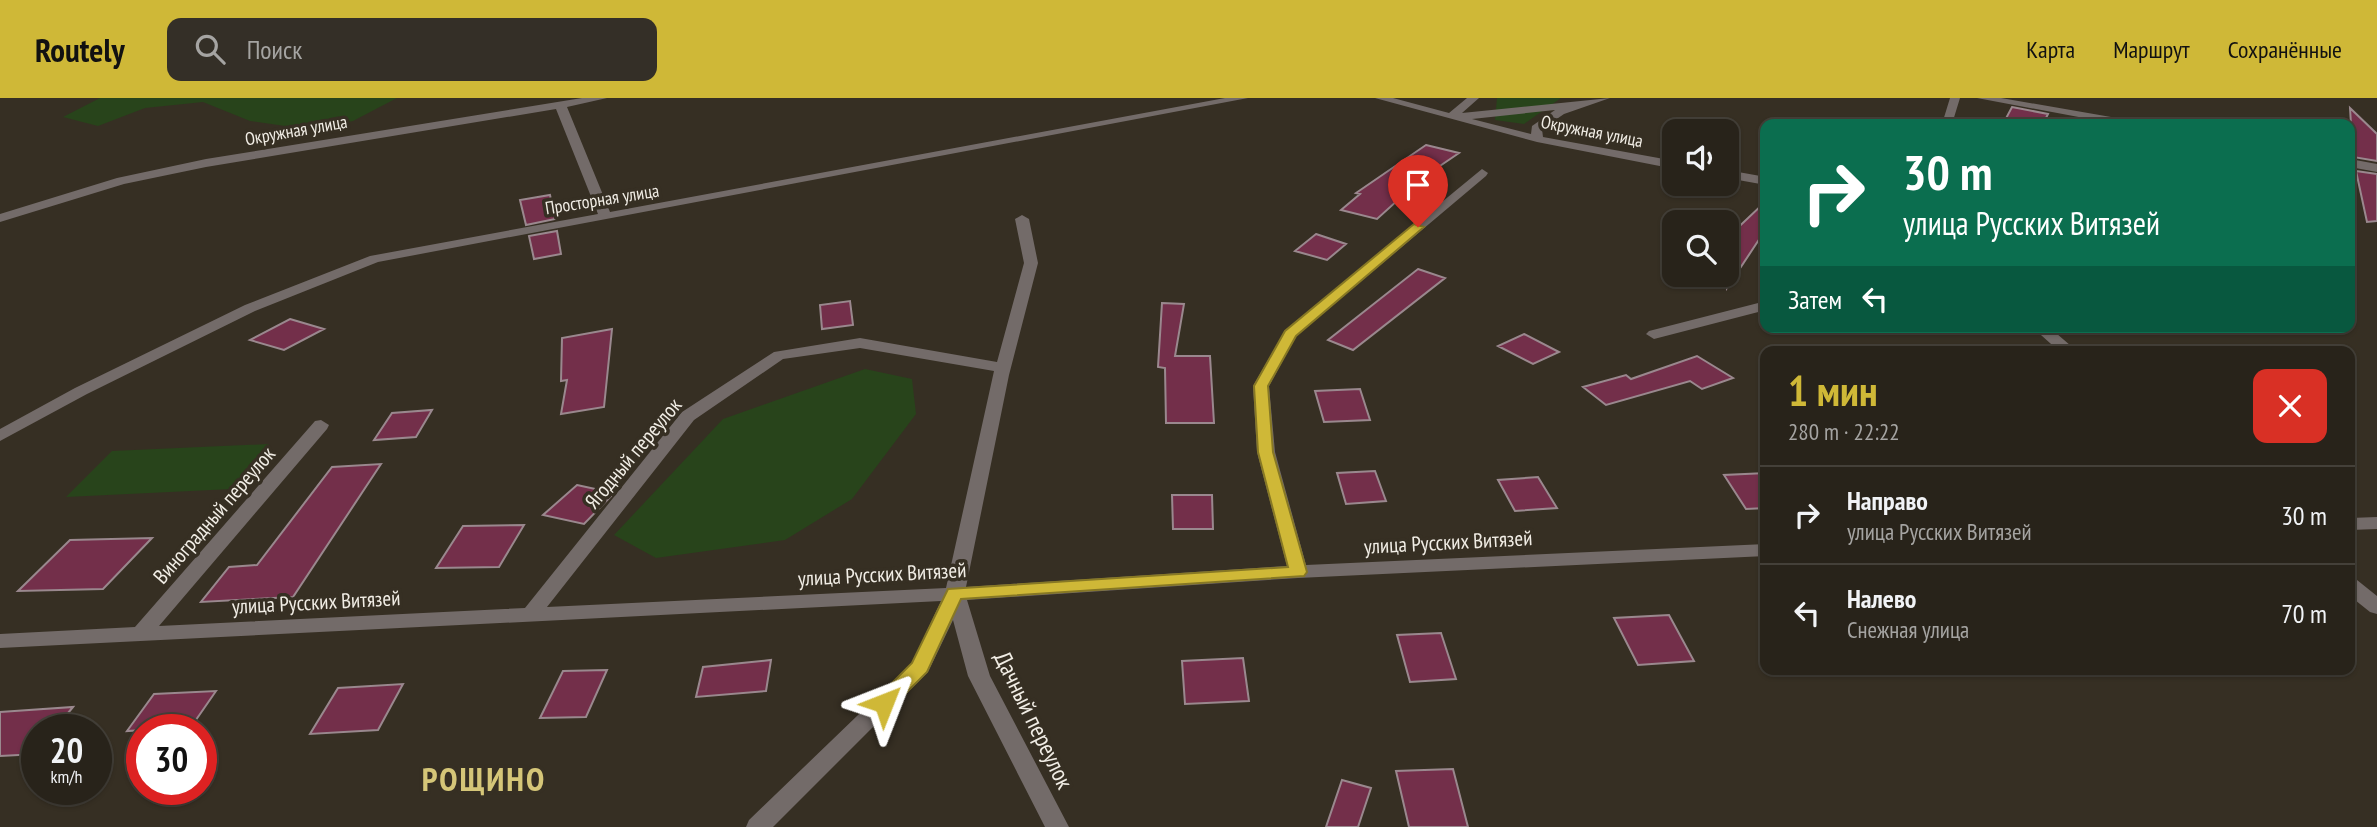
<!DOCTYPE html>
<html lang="ru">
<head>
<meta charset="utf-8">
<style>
  :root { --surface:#28231a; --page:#342f27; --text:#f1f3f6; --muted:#a5a4a2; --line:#444039; --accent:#cfb837 }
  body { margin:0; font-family:"PT Sans Narrow",sans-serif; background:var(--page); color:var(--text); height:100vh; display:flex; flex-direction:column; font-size:26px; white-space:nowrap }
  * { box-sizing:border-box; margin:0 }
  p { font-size:23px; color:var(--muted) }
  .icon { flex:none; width:38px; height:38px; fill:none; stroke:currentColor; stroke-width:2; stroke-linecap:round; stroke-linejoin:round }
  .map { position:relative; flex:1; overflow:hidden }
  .side { position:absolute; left:1760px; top:248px; width:595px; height:329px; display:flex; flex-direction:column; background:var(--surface); border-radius:14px; box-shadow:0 2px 5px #0004,0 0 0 2px var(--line) }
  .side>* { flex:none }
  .banner { position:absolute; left:1760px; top:21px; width:595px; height:214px; border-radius:14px; box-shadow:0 2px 5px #0004,0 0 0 2px var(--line); background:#0b6e4f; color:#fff; overflow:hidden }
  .buttons { position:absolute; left:1662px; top:21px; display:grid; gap:14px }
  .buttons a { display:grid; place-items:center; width:77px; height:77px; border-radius:14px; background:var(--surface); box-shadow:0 2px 5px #0004,0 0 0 2px var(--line); font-size:35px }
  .speed { position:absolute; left:21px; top:616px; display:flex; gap:14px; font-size:35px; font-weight:700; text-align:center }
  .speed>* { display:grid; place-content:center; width:91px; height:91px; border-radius:50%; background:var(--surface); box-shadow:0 2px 5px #0004,0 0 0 2px var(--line); line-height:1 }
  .speed small { font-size:18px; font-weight:400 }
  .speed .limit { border:10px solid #d22; background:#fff; color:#111 }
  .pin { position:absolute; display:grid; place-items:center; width:60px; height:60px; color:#fff; margin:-72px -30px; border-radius:50% 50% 50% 0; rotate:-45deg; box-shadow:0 0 7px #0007 }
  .pin .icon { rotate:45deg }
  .me { position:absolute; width:77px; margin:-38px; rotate:45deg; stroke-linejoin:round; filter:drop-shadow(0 0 5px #0008) }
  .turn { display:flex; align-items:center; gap:24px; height:147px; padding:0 28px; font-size:32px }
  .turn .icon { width:91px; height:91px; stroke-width:2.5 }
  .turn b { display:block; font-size:49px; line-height:60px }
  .then { display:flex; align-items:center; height:66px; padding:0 28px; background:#0003; gap:14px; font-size:26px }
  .round { display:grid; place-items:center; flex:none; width:74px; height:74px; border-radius:14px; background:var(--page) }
  .headline { display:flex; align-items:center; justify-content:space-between; height:119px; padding:0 28px }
  h1 { font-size:42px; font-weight:800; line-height:52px; color:var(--accent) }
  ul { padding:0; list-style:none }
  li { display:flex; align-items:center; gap:21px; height:98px; padding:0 28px; border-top:2px solid var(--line) }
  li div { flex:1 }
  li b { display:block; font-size:26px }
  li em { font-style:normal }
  header { display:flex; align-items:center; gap:42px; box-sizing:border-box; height:98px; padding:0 35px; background:var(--accent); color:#111 }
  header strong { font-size:33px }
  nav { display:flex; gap:38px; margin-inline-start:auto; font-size:24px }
  .search { width:490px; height:63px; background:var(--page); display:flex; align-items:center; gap:18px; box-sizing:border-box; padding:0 24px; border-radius:14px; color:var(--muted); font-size:26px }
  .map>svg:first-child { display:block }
</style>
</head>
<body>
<header>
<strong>Routely</strong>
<div class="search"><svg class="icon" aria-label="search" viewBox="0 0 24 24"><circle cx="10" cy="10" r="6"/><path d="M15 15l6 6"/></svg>Поиск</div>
<nav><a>Карта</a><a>Маршрут</a><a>Сохранённые</a></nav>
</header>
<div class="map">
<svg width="2377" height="729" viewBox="0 0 2377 729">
  <rect width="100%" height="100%" fill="#362f23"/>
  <!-- green -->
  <path fill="#28441b" d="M100 0H397L353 23 313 32 250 23 203 4 145 10 98 28 63 19Z
    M1497 0H1561L1524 26 1495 22Z
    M865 271 912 281 916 316 852 401 785 442 656 460 614 437 723 321Z
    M269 346 232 391 66 399 112 353Z"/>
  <!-- building -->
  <path fill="#732f4a" stroke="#9a888e" stroke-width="2" d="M2012 9 2048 16 2043 26H2003Z
    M2350 10 2377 36V63L2353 59Z
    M1426 47 1459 55 1406 91 1409 92 1377 121 1341 112 1360 96 1356 95Z
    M2356 73 2377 76V123L2367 124Z
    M550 97 555 121 526 127 520 102Z
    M1766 103V131L1727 190V140Z
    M557 133 561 156 534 161 529 138Z
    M1316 136 1346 146 1327 162 1295 153Z
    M1418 171 1445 180 1353 252 1328 242Z
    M850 203 853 227 822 231 820 207Z
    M1162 205 1184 206 1175 258H1210L1214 325H1166L1165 270 1158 269Z
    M290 221 324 231 284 252 250 242Z
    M612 231 604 309 561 316 567 282 561 283 562 240Z
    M1524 236 1559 254 1533 266 1498 248Z
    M1697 258 1733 280 1702 291 1690 283 1606 307 1583 289 1626 277 1631 281Z
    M1360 291 1370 322 1324 324 1315 293Z
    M432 312 416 339 374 342 392 315Z
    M381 366 293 499 201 504 229 469 257 467 332 369Z
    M1375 373 1386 403 1346 406 1337 375Z
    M1766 375V410L1746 411 1724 377Z
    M1538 379 1557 410 1515 413 1498 382Z
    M577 387 614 395 584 426 543 417Z
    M1172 397H1212L1213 431H1173Z
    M524 427 499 469 436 470 463 428Z
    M152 440 103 491 18 493 70 442Z
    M1669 517 1694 563 1638 567 1614 520Z
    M1441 535 1456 581 1410 584 1397 537Z
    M1243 560 1249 603 1185 606 1182 563Z
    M771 562 766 593 696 599 703 569Z
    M607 572 586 619 540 620 563 573Z
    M403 586 378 632 310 636 338 590Z
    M216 593 191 629 127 633 154 596Z
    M73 609 54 632H37V656L0 658V614Z
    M1453 671 1468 729H1409L1396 673Z
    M1342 682 1371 690 1358 729H1326Z"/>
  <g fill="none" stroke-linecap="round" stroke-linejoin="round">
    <!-- minor -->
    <path fill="#736b69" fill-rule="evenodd" d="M582 0H607L567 9 610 114 1225 0H1248L378 164 255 213 87 296 0 343V331L75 290 245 207 370 158 598 116 556 11 206 69 124 86 0 124V116L117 80 206 61Z
      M1375 0H1393L1449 15 1467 0H1479L1462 15 1610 0 1564 16 1542 31 1543 39 1675 63V71L1537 44ZM1555 12 1532 28 1531 36 1472 21Z
      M1950 0H1960L1952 26H1942Z
      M1977 0H2001L2134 23 2140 26H2116Z
      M2350 61 2377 66V74L2350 69Z
      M1482 71 1488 75 1486 78 1296 238 1269 288 1275 354 1306 467 1766 446V458L1298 480 967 502 990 578 1069 729H1045L968 578 953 522 928 574 773 729H746L749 722 912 565 941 503 0 550V536L135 529 315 323 321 322 329 327 327 331 159 528 525 510 682 314 774 254 860 240 997 264 1024 165 1015 121 1022 117 1029 121 1038 165 1009 277 966 489 1287 468 1257 354 1253 288 1285 233ZM860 250 994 273 946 490 547 509 694 322 783 261Z
      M1727 72 1766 79V87L1727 80Z
      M2350 177 2357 178V184L2350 185Z
      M1766 203V212L1654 241 1646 236 1649 233Z
      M2032 229H2049L2078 254H2060Z
      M2377 419V431L2350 432V420Z
      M2350 481 2357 482 2377 498V516L2370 514 2350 498Z"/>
  </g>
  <!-- route -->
  <path fill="#cfb837" stroke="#877824" stroke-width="2" d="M1414 126 1424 129 1296 238 1268 288 1273 354 1307 474 1304 478 961 501 927 574 891 610H877L874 605 877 600 912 565 948 491 1288 469 1258 354 1254 288 1285 233Z"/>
  <g text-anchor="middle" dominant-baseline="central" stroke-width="7" stroke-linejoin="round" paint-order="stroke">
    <!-- far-street labels -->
    <g font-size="18" fill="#f1ede5" stroke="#362f23">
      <text transform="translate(296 32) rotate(-10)">Окружная улица</text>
      <text transform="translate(1592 33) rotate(11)">Окружная улица</text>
      <text transform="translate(602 101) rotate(-9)">Просторная улица</text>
    </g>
    <!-- street labels -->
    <g font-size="21" fill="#f1ede5" stroke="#362f23">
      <text transform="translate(633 355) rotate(-50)">Ягодный переулок</text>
      <text transform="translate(214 417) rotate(-49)">Виноградный переулок</text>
      <text transform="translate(1448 444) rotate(-3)">улица Русских Витязей</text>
      <text transform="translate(882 476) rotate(-3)">улица Русских Витязей</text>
      <text transform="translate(316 504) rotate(-3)">улица Русских Витязей</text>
    </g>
    <!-- near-street labels -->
    <g font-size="24" fill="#f1ede5" stroke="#362f23">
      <text transform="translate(1034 622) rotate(64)">Дачный переулок</text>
    </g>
    <!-- near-district labels -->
    <g font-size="33" font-weight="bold" letter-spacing="2" fill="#d5c678" stroke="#362f23">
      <text x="484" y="680">РОЩИНО</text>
    </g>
  </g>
</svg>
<div class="buttons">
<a><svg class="icon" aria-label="sound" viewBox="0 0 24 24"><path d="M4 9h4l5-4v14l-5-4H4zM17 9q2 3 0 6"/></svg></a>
<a><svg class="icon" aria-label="search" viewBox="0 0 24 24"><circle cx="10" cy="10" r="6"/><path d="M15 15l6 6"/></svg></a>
</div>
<div class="speed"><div>20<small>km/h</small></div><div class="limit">30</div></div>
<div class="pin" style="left:1418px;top:129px;background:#d93025"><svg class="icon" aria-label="arrive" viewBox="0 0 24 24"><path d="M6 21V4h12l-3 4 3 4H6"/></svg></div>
<svg class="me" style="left:884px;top:605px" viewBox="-20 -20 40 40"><path d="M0-17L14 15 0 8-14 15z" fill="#cfb837" stroke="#fff" stroke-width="4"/></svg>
<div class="banner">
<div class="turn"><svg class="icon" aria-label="right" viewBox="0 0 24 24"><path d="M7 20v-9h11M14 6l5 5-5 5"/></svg><div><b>30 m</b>улица Русских Витязей</div></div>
<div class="then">Затем<svg class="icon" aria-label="left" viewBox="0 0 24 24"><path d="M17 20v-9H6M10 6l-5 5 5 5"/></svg></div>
</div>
<section class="side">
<div class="headline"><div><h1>1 мин</h1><p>280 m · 22:22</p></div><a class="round" style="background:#d93025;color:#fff"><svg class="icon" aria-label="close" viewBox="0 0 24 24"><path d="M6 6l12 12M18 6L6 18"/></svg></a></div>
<ul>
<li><svg class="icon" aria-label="right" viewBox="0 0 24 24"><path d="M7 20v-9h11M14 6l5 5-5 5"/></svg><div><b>Направо</b><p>улица Русских Витязей</p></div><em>30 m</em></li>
<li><svg class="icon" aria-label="left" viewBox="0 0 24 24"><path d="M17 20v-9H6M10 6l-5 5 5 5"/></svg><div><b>Налево</b><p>Снежная улица</p></div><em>70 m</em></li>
</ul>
</section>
</div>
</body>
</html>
